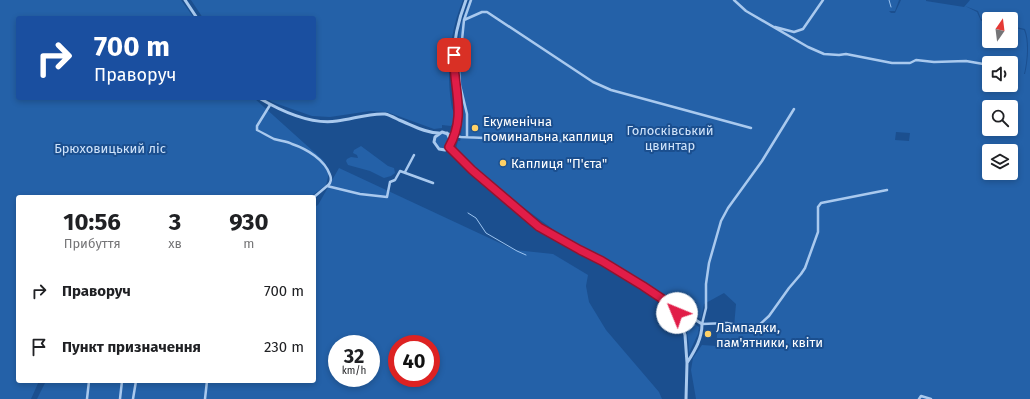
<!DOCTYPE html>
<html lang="uk">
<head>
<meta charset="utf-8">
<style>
  :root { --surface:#fff; --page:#f2f2f2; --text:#202124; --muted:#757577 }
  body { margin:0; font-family:"Fira Sans",sans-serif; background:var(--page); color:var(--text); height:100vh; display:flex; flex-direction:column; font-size:15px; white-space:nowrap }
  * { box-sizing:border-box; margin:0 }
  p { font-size:13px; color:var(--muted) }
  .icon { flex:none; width:22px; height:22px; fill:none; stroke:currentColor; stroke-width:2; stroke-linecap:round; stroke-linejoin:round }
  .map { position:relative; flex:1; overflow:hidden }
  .side { position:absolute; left:16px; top:195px; width:300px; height:188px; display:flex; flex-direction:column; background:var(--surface); border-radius:4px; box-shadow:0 2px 6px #0003 }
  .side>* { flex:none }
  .banner { position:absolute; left:16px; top:16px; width:300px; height:84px; border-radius:4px; box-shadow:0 2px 6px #0003; background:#1a4fa0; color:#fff; overflow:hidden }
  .needle { width:26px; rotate:14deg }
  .fabs { position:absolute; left:982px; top:12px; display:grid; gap:8px }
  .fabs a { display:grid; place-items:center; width:36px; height:36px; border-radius:4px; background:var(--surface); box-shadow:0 2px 6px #0003; font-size:20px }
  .speed { position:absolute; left:328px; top:335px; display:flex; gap:8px; font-size:20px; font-weight:700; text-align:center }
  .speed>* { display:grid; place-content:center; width:52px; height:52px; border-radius:50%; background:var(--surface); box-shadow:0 2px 6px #0003; line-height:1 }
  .speed small { font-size:10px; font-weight:400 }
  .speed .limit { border:6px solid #d22; background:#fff; color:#111 }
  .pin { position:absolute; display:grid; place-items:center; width:34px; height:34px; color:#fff; margin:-17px; border-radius:8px; box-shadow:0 2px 6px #0006 }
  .me { position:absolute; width:44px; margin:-22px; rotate:315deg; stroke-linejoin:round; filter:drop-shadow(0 0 3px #0008) }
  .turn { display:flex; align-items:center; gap:14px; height:84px; padding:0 12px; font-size:18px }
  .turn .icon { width:52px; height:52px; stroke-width:2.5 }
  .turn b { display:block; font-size:28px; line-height:34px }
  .eta { display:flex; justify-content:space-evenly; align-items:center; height:68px; text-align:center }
  .eta b { font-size:24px; font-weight:700; line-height:28px }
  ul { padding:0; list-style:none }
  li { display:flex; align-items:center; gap:12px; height:56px; padding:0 12px }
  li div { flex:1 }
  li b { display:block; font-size:15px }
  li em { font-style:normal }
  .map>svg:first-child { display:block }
</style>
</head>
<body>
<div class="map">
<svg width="1030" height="399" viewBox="0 0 1030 399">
  <rect width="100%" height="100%" fill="#1b4f8f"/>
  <!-- green -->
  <path fill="#2461a8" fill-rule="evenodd" d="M0 0H181L194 18H18V98H254L324 161 329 173 326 185 310 197H18V381H39L31 399H0Z
    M191 0H463C453 24 449 48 449 75 449 85 450 98 452 108 453 111 455 114 455 117 455 120 453 123 451 126L442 125V128L434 129 387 112 370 111 330 117 312 116 272 102 266 98H314V18H203Z
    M469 0H899L895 11H889L891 13H895L901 0H926V1L964 7 970 0H1030V399H696L691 370 693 358 702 345 716 346 718 326 734 327 736 304 724 293 704 304 701 319 623 271 558 233 516 202 477 171 456 149 458 141H460L461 137 463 109 455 69V59L461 24ZM965 6 978 11 981 19C991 17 1001 19 1011 19V26L1025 29C1030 42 1028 61 1025 74H1024C1027 62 1029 41 1024 30L1011 27V41H989V19L981 21 977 12ZM989 63H1011V85H989ZM989 107H1011V129H989ZM896 132 910 133 909 141 895 140ZM989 151H1011V173H989Z
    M439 133H447L451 144 448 148 439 149 434 140Z
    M361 146 388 166 394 168 395 173 391 176 384 178 370 171 348 165 346 161 347 159 351 157 358 158 357 155 353 153 354 150Z
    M339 168 515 250 553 254 588 275 586 286 589 302 606 330 659 392 662 399H37L46 381H314V207L318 205ZM337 344H371V378H337ZM397 344H431V378H397Z
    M680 314 699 327 698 334 689 353C689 338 687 328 680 314Z"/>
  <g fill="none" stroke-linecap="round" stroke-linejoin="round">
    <!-- stream -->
    <path stroke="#9cc4f0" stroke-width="1" d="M889 0 891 7
      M468 213 476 218 486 233 517 251 526 255"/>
    <!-- minor -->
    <path stroke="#a9c9ee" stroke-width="2.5" d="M734 0 746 11 808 47 824 54 839 55 846 54 892 63H910L916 60 934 62 966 61 989 65
      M464 20 482 12H487L593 82 611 90 751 128
      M775 27 794 32 803 29 823 0
      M270 105 257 126V130C263 133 268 136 274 139 280 141 287 141 292 144 307 149 325 160 330 175 332 180 331 183 327 186
      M794 109 762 161 728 208 721 221 709 263 706 284V308L702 324 727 323 752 328 757 327 769 316 789 288 801 274 805 268 818 232V207L821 203 887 190
      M454 136 461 137 563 141
      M467 137V114L460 85 459 70 464 20 471 0
      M405 172 414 155
      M314 197 327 186 360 194 387 197 390 182 395 180 400 171 433 183
      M87 399 89 381
      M120 399 122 381
      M133 399 136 381
      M205 399 207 381
      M919 399 921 396 931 399"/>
    <!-- tertiary -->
    <path stroke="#a9c9ee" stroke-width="3" d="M185 0 197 18
      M259 98C281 111 311 125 337 121 353 119 369 113 385 114 390 115 395 118 399 120 412 125 425 133 439 133
      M447 133 451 141
      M451 144C455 133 459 122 459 111 460 98 455 84 454 71 452 48 458 21 466 0
      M450 146 445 150 439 149 434 142 435 137 442 132 454 136
      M449 147 472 170 539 227 580 250 602 261 667 302 677 313 685 335 687 363 686 399
      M670 304 702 324C702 339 695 350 687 363"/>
  </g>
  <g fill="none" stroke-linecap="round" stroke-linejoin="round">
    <defs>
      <path id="route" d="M454 55C453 89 467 115 449 147L472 170 539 227 580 250 602 261 643 286 667 302 677 313"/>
    </defs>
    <!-- route casing -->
    <use href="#route" stroke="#92132f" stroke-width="10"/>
    <!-- route -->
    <use href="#route" stroke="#e11d48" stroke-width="7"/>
  </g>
  <!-- markers -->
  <g fill="#ffd166" stroke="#1b4f8f" stroke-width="1.5">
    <circle cx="475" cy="128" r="4"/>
    <circle cx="503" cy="163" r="4"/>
    <circle cx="708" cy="334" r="4"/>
  </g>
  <g text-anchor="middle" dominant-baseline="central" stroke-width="4" stroke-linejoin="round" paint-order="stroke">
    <!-- poi labels -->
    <g font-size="13" fill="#fff" stroke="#1b4f8f" text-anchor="start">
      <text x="483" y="121">Екуменічна<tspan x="483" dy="15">поминальна каплиця</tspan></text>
      <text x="511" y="163">Каплиця "П'єта"</text>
      <text x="716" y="327">Лампадки,<tspan x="716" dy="15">пам'ятники, квіти</tspan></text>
    </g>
    <!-- park labels -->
    <g font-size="13" fill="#cfe3fa" stroke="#1b4f8f">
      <text x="670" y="130">Голосківський<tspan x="670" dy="15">цвинтар</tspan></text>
      <text x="110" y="148">Брюховицький ліс</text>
    </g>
  </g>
</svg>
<div class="fabs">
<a><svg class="needle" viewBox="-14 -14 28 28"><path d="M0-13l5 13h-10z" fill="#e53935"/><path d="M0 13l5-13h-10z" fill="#757577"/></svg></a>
<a><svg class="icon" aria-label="sound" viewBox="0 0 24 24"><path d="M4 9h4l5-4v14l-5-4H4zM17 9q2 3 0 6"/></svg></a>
<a><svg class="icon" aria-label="search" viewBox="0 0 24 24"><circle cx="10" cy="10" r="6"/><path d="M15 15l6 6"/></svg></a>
<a><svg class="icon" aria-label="layers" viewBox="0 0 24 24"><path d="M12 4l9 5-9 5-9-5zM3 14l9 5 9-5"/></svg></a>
</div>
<div class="speed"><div>32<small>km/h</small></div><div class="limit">40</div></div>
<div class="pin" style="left:454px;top:55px;background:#d93025"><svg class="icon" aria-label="arrive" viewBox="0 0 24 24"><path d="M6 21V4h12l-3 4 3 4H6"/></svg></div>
<svg class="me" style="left:677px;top:313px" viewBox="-20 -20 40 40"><circle r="19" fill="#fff"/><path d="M0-13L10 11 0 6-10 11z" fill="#e11d48"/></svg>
<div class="banner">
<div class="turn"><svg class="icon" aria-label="right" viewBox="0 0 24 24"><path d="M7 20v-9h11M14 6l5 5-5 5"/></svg><div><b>700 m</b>Праворуч</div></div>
</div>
<section class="side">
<div class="eta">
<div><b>10:56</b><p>Прибуття</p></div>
<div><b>3</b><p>хв</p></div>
<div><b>930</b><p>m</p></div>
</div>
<ul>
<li><svg class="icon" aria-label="right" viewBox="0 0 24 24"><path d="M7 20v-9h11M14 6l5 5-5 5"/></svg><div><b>Праворуч</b></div><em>700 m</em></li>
<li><svg class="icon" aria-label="arrive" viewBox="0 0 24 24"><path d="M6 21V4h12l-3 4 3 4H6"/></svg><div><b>Пункт призначення</b></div><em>230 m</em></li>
</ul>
</section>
</div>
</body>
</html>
